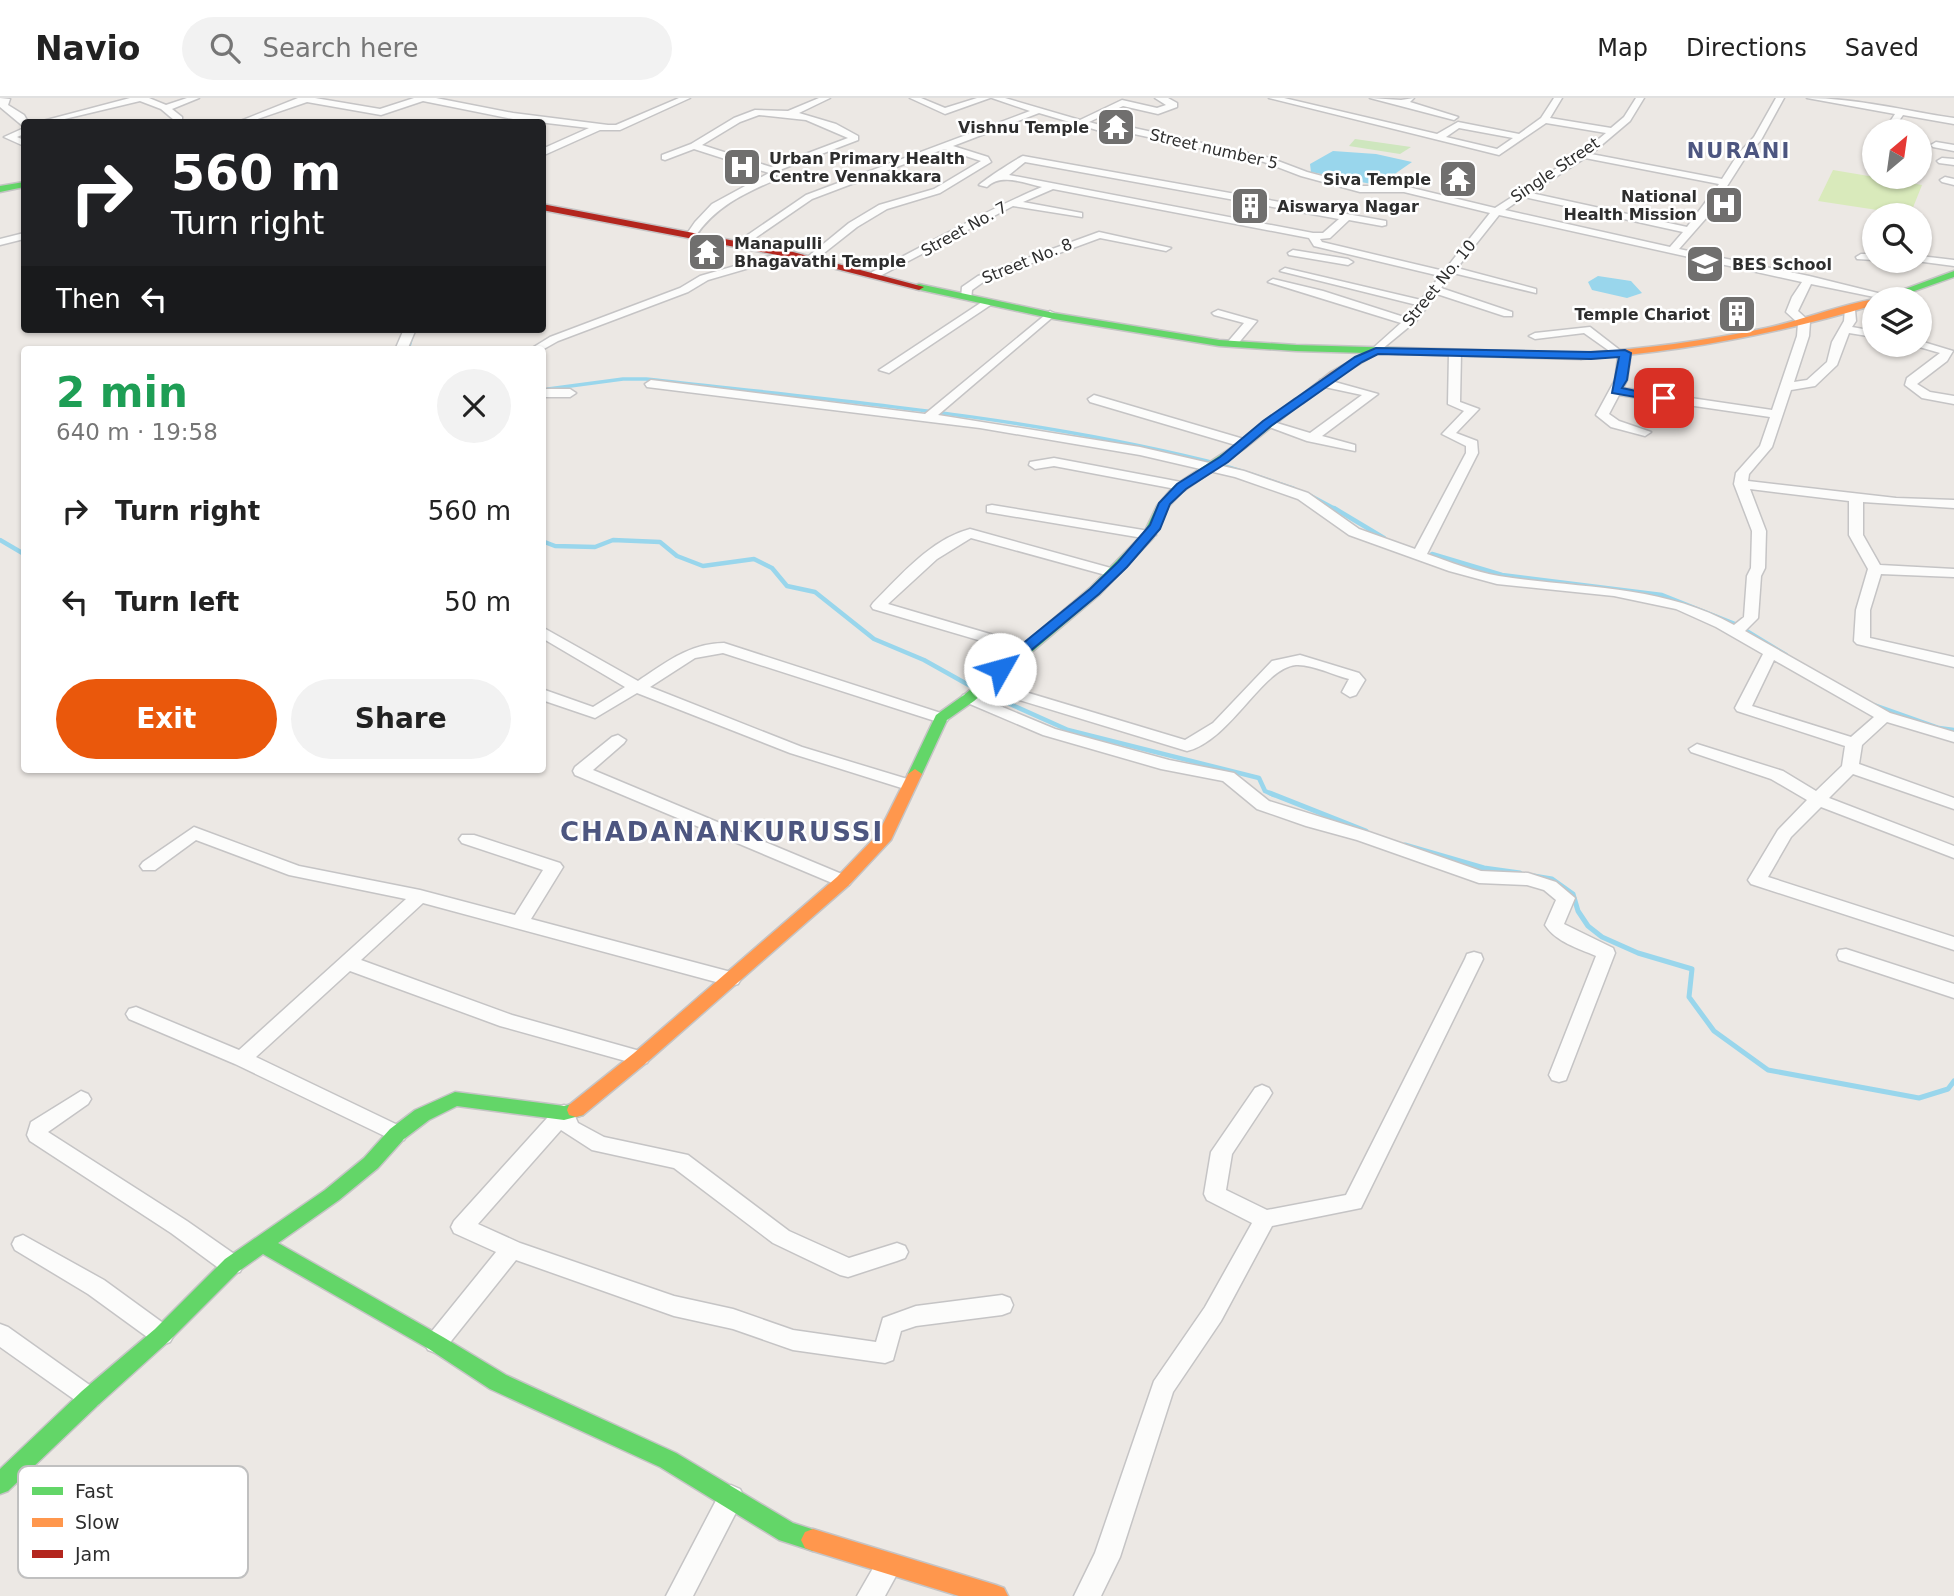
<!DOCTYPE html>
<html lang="en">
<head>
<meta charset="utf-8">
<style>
  :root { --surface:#fff; --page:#f2f2f2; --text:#222; --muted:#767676; --line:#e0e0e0; --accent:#ea580c }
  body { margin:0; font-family:"DejaVu Sans",sans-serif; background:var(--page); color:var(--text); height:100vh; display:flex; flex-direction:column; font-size:26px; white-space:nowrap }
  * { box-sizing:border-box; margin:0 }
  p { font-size:23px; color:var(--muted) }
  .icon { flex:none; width:38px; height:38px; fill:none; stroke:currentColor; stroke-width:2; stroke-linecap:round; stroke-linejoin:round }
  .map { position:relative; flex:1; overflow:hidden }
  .details { position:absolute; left:21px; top:248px; width:525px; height:427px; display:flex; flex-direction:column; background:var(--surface); border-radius:7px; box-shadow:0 2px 5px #0004 }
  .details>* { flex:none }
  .guide { position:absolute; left:21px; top:21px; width:525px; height:214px; border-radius:7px; box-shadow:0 2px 5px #0004; background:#202124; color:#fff; overflow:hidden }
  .needle { width:46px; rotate:29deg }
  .fabs { position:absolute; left:1862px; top:21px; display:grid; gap:14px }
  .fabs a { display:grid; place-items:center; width:70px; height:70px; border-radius:50%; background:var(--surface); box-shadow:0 2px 5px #0004; font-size:35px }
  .pin { position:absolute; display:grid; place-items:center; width:60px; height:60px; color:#fff; margin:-30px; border-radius:14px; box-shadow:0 4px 10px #0006 }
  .me { position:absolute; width:77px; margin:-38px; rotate:52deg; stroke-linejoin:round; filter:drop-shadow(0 0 5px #0008) }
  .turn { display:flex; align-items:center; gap:24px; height:147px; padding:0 35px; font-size:32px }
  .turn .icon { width:91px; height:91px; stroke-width:2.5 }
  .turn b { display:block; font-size:49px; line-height:60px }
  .then { display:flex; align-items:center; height:66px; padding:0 35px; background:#0003; gap:14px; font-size:26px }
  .round { display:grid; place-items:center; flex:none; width:74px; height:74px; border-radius:37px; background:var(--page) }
  .overview { display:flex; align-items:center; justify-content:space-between; height:119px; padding:0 35px }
  h1 { font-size:42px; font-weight:700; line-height:52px; color:#1e9e55 }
  .cta { display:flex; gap:14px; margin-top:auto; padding:14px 35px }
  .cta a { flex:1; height:80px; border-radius:42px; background:var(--accent); color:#fff; font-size:28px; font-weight:700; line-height:80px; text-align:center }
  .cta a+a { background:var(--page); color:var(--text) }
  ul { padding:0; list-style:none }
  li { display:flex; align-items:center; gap:21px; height:91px; padding:0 35px }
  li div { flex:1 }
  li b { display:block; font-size:26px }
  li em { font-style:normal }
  header { display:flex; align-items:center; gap:42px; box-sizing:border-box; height:98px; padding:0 35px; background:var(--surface); border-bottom:2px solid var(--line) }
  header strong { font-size:33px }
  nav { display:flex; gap:38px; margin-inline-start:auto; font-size:24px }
  .search { width:490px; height:63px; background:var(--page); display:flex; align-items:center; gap:18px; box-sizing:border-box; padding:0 24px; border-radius:38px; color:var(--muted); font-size:26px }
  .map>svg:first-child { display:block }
</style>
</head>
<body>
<header>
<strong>Navio</strong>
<div class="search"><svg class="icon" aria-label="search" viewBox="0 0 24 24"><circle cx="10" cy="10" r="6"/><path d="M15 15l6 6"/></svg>Search here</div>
<nav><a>Map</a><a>Directions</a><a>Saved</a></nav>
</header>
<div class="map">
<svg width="1954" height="1498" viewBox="0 0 1954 1498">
  <rect width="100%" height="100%" fill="#ece8e4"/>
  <!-- green -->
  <path fill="#cee6be" d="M1355 41 1411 49 1400 56 1349 48Z"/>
  <!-- pitch -->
  <path fill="#d9eabb" d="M1833 72 1922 87 1910 117 1818 103Z"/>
  <!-- water -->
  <path fill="#99d6ec" d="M1333 53 1376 56 1412 64 1386 82 1371 86 1311 74 1310 66Z
    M1598 178 1631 183 1642 195 1627 200 1592 192 1588 184Z"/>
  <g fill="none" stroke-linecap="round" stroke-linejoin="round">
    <!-- stream-far2 -->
    <path stroke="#99d6ec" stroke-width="3.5" d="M408 252 414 231
      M548 291 623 281H646C833 302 1024 318 1207 363 1236 370 1265 381 1293 390
      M1308 396 1336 411"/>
    <!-- stream-far1 -->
    <path stroke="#99d6ec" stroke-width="4.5" d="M1334 410 1384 440
      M0 442 24 456
      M542 443 555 448 595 449 613 442 660 444 677 458 703 468 754 461 772 470 787 488 815 494 874 541 924 562 974 590
      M1432 456 1502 477 1662 497 1735 526 1786 557
      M983 594 1068 632 1259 680 1265 693 1274 697
      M1874 607 1939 630 1954 632"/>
    <!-- stream -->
    <path stroke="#99d6ec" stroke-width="5" d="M1270 695 1366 733
      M1405 747 1484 770 1520 775
      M1534 778 1552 781 1573 796 1578 813 1588 828 1602 839 1638 855 1692 871 1689 899 1714 933 1768 972 1919 1000 1948 991 1954 983"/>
    <defs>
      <path id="street" d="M0 0 10 1 8 7 24 17 28 24H24V29L0 9Z
        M130 0H149L166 7 187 0H199L172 11 182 19V24H174V22L161 11 140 3 52 24H39Z
        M298 0H315L380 11 414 0H436L513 15 608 27H616L679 0H690L620 32H600L542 58V51L589 30 513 21 423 3 381 17 307 4 249 24H238Z
        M819 0H830L799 15 836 26 858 38V42L777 73 775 82C743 96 715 109 695 139H687L686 137 695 124 712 106 769 75 694 51 665 62 662 61V57L691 46 734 20 755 12 788 13ZM759 17 806 22 848 40 771 69 702 47 740 24Z
        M910 0H921L945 10 977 0H990L945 16Z
        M992 0H1005L1080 22 1122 2 1157 10 1166 7 1155 0H1168L1177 5V9L1158 16 1123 8 1089 24 1118 32 1134 30 1270 60 1307 74 1360 88H1404L1495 110 1588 50 1606 35 1546 25 1499 57 1269 0H1284L1437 36 1458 24 1519 36 1541 20 1554 0H1562L1550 20 1611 30 1624 19 1636 0H1644L1630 23 1591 56 1722 81 1738 56 1754 39 1776 0H1784L1761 42 1745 60 1708 118 1679 151 1809 178 1894 199 1884 201 1811 186 1798 213 1810 224 1809 238 1794 284 1807 282 1827 264 1832 244 1844 223 1845 210 1855 212 1856 223 1852 229 1874 233V239L1849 235 1837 267 1815 288 1791 292 1772 349 1749 376 1748 383 1896 400 1954 402V410L1863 404V437L1880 467 1954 471V479L1881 476 1870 512V540L1954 559V569L1857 546 1854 543 1856 512 1868 471 1849 437V403L1750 391 1766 433 1765 470 1761 478 1758 520 1745 533 1890 615 1954 634V644L1887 624 1862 647 1859 666 1954 700V711L1853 676 1829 700 1954 748V760L1821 709 1791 739 1768 779 1954 839V852L1751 786 1748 782 1778 732 1807 702 1771 681 1691 654 1689 651 1697 646 1783 673 1816 693 1842 668 1845 648 1737 613 1735 610 1763 556 1716 529 1676 511 1614 498 1497 486 1449 473 1349 437 1298 401 1235 379 1140 357 980 330 647 289 645 286 651 282 925 316 1050 213 1056 216 1054 218 938 317 1140 349 1244 373 1308 395 1359 431 1415 451 1466 355V348L1442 336 1464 313 1448 306 1449 255 1455 252 1461 255 1460 304 1479 311 1456 335 1477 343 1478 355 1427 456C1450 464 1475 474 1499 478 1579 491 1661 486 1734 527L1744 519 1747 478 1751 470 1752 433 1734 386 1736 375 1760 348 1770 319 1619 297 1609 316 1619 323 1651 334 1645 338 1611 329 1596 317 1615 282 1618 259 1584 235 1535 241 1529 238 1535 235 1590 229 1621 253 1631 255 1627 282 1623 290 1772 312 1797 238 1798 225 1786 214 1792 199 1802 184 1499 117 1457 170 1536 191V195L1453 175 1441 190 1512 214V218H1504L1437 196 1416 223 1376 256 1372 255V251L1401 225 1268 184 1273 181 1323 193 1407 220 1417 207 1280 173 1285 170 1421 202 1440 178 1314 148 1309 140 1053 91 1023 104 1082 115V119L1013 108 880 178H872V174C929 146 984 113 1042 89 1024 85 1001 75 987 89L979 87C984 82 1016 61 1023 58L1386 123V127L1382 128 1349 122 1330 140 1320 141 1322 144 1444 173 1490 115 1404 94H1360L1301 78 1264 64 1134 36 1117 38 1039 15 953 48 988 59 991 64 940 95 887 111 857 129 814 163 805 161 849 125 879 107 934 91 981 63 944 51 812 101 745 147 736 145 806 97 1030 13ZM1459 30 1513 40 1497 51 1446 39ZM1585 60 1719 86 1687 129 1531 95ZM1025 64 1339 121 1323 135H1313L1009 77ZM1524 99 1683 134 1670 149 1505 112ZM1774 562 1874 619 1851 639 1752 608Z
        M1370 0 1401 2 1414 0 1410 4 1458 19 1454 22Z
        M1807 0C1857 0 1905 13 1954 20V26L1903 17 1892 33H1884L1895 16Z
        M24 30V36L17 39 24 42V48L4 39Z
        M1936 44 1954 47V53L1933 49 1931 47Z
        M1942 60 1954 61V67L1939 65 1937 63Z
        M1945 79 1954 81V87L1942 84 1940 82Z
        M1099 134 1171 150 1166 153 1100 140 986 182 972 192 971 202 961 200 962 189 978 178Z
        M24 135V141L0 147V141Z
        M1293 152 1348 161 1353 164 1348 167 1289 157 1288 155Z
        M787 153 792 156 791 158 708 182 688 194 558 243 542 252H529L550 239 680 190 700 178Z
        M1861 156H1874V162L1857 161 1856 159Z
        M1920 158 1954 162V168L1916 163H1920Z
        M985 202 995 204 889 275 879 272Z
        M1218 212 1257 223 1236 248 1226 246 1244 225 1214 217 1212 215Z
        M404 231H416L407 252H395Z
        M1920 243 1953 253 1947 263 1917 286 1930 294 1954 298V306L1922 300 1905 287 1907 280 1940 255 1916 248 1920 247Z
        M1324 281 1378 296 1322 338 1355 347V353L1307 343 1261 326 1267 322 1310 335 1362 297 1320 288V282Z
        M542 291H570L576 295 570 299H542Z
        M1094 297 1247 342 1249 345 1243 349 1239 348 1090 304 1088 301Z
        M1054 360 1181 384 1188 388 1181 392 1054 368 1035 371 1029 367 1030 364Z
        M992 407 1149 433 1156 437 1149 441 987 414V408Z
        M970 431 1118 472 1120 475 1113 479 971 440 937 461 888 506 1031 548 1034 551 1026 556 873 511 871 508 873 505C900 478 931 441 970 431Z
        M542 529 638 583C665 565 690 545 724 545L947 617 949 620 947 623H935L723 555 695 560 650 589 802 649 914 683 916 687 908 692 790 655 637 595 595 620 542 602V591L593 609 625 589 542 540Z
        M1300 557 1359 575 1365 582 1356 597 1350 599 1342 594 1349 581C1333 577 1312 566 1296 567 1262 570 1231 642 1187 653L977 589 975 586 983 581 989 583 1185 642 1213 625 1272 563Z
        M969 595 1055 631 1169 662 1234 675 1269 703 1369 734 1481 773 1528 775 1556 784 1575 800 1564 826 1613 850 1615 855 1566 982 1559 984 1552 982 1549 977 1596 858C1578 850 1556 844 1545 827L1556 802 1544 792 1527 787 1479 785 1357 742 1306 728 1257 711 1223 683 1161 671 1043 637 963 603 961 600 963 597Z
        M618 637 626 642 624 645 593 672 849 779 852 783 849 787H837L575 677 573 673 575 669 612 639Z
        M194 729 299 768 420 792 515 817 543 772 462 745 459 741 462 737H474L560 765 563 769 531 821 731 874 738 876 741 881 738 886 731 888 423 805 361 862 512 917 647 955 650 960 647 965 640 967 500 928 350 873 256 959 404 1030 407 1036 404 1042 397 1044 235 966 129 921 126 916 129 911 136 909 239 952 406 801 289 777 196 742 155 772H143L140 768 143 764Z
        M1846 851 1954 886V900L1839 862 1837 857 1839 852Z
        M1474 854 1481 856 1483 861 1361 1110 1272 1128 1221 1223 1173 1294 1120 1459 1101 1498H1074L1095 1455 1154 1283 1205 1209 1252 1125 1207 1102 1204 1096 1211 1054 1255 990 1262 987 1269 990 1272 995 1269 1000 1232 1056 1226 1092 1267 1112 1346 1097 1465 861 1467 856Z
        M81 993 88 996 91 1001 88 1006 48 1034 187 1123 240 1160 243 1167 240 1174 232 1176 224 1174 171 1135 30 1043 27 1037 31 1024Z
        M564 1007 571 1009 578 1025 604 1039 688 1057 789 1133 849 1160 897 1145 905 1148 908 1154 905 1160 897 1163 848 1179 840 1177 773 1145 674 1070 592 1052 561 1032 478 1126 520 1145 674 1198 733 1211 793 1232 876 1244 883 1220 916 1208 1002 1197 1010 1200 1013 1207 1010 1214 1002 1217 916 1228 901 1233 893 1262 885 1265 793 1252 733 1231 674 1218 516 1162 444 1252 436 1255 428 1252 424 1245 428 1238 496 1154 454 1135 451 1129 454 1123 557 1009Z
        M23 1137 104 1182 170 1230 174 1237 170 1244 162 1247 154 1244 88 1196 15 1152 12 1146 15 1140Z
        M0 1226 8 1229 98 1293 102 1300 98 1307 90 1311 82 1307 0 1249Z
        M731 1387 740 1391 744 1399 693 1498H666L722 1391Z
        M889 1455 898 1458 902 1467 885 1498H857L880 1458Z"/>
      <path id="fast" d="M24 84V89L0 94V88Z
        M1954 173V179L1892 201H1878Z
        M919 186 1054 215 1219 242 1296 247 1581 255 1586 258 1581 261 1296 253 1219 248 1054 221 916 191V187Z
        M1295 301 1304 303 1245 350 1182 394 1168 409 1153 440 1100 496 974 603 947 622 922 676 920 679H910L908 676 936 617 964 597 1090 490 1144 435 1157 408 1174 388 1237 346Z
        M455 994 564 1008 576 1005 583 1007 585 1012 583 1017 564 1022 457 1008 429 1022 404 1041 378 1070 339 1102 278 1145 443 1239 506 1277 676 1355 793 1425 821 1434 825 1442 821 1450 813 1453 779 1442 660 1369 490 1291 429 1251 263 1156 239 1173 169 1243 98 1307 8 1393 0 1396V1371L82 1293 155 1231 225 1161 325 1092 364 1060 390 1031 415 1012Z"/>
      <path id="slow" d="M1875 201 1874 207C1778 236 1681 254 1581 261L1576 258 1581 255C1643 251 1705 243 1766 230 1803 222 1839 207 1875 201Z
        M1372 251 1381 253 1339 278 1303 305 1294 303 1331 274Z
        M915 671 922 676 891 742 849 787 646 965 583 1017 576 1019 569 1017 567 1012 569 1007 634 955 837 779 878 736 908 676Z
        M813 1431 996 1487 1004 1490 1008 1498H959L813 1453 805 1450 801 1442 805 1434Z"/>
      <path id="jam" d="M542 106 793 154 924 189 919 192 793 160 542 112Z"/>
    </defs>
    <!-- street casing -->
    <use href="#street" stroke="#c5c4c5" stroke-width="3"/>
    <!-- fast casing -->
    <use href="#fast" stroke="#c5c4c5" stroke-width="3"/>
    <!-- slow casing -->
    <use href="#slow" stroke="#c5c4c5" stroke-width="3"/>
    <!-- jam casing -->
    <use href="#jam" stroke="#c5c4c5" stroke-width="3"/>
    <!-- street -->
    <use href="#street" fill="#fcfcfb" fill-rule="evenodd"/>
    <!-- fast -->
    <use href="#fast" fill="#63d668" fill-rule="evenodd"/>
    <!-- slow -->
    <use href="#slow" fill="#ff974d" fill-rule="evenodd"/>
    <!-- jam -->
    <use href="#jam" fill="#b3261e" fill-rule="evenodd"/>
  </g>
  <!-- route -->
  <path fill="#1a73e8" stroke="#114b97" stroke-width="2" d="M1376 250 1591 254 1625 252 1631 255 1627 282 1622 290 1670 300 1664 304 1612 295 1619 259 1591 261 1378 256 1362 264 1271 328 1228 364 1186 391 1170 406 1160 431 1127 469 1099 496 1005 574H995V568L1090 491 1118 464 1150 427 1159 405 1177 386 1220 359 1263 323 1355 259Z"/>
  <!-- icons -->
  <defs>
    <symbol id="temple-square" viewBox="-11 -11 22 22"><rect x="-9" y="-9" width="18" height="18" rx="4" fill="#706f6e" stroke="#fff"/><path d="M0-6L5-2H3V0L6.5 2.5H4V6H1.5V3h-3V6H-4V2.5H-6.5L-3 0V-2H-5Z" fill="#fff"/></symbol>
    <symbol id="hospital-square" viewBox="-11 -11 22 22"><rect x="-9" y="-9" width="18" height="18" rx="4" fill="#706f6e" stroke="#fff"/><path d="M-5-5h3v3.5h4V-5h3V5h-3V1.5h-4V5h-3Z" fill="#fff"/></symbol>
    <symbol id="building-square" viewBox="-11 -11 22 22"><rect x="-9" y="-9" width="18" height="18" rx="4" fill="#706f6e" stroke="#fff"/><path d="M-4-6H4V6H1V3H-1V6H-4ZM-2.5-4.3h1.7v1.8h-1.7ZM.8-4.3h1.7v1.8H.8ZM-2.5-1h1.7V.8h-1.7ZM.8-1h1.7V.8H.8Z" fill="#fff"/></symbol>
    <symbol id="school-square" viewBox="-11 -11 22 22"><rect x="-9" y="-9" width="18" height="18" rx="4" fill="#706f6e" stroke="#fff"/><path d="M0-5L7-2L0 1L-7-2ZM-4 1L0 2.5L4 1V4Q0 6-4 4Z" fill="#fff"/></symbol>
  </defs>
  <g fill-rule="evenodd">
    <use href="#temple-square" x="1094" y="7" width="44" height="44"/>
    <use href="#hospital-square" x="720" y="47" width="44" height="44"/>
    <use href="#temple-square" x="1436" y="59" width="44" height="44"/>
    <use href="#hospital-square" x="1702" y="85" width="44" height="44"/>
    <use href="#building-square" x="1228" y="86" width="44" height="44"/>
    <use href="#temple-square" x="685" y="132" width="44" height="44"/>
    <use href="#school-square" x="1683" y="144" width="44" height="44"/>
    <use href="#building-square" x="1715" y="194" width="44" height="44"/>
  </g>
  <g text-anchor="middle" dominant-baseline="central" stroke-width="5" stroke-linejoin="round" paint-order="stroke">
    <!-- far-poi labels -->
    <g font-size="16" font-weight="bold" fill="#2e2e2e" stroke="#fff" text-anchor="end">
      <text x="1089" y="29">Vishnu Temple</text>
      <text x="769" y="60" text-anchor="start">Urban Primary Health<tspan x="769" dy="18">Centre Vennakkara</tspan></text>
      <text x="1431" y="81">Siva Temple</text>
      <text x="1697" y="98">National<tspan x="1697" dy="18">Health Mission</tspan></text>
      <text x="1277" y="108" text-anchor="start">Aiswarya Nagar</text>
      <text x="734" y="145" text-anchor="start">Manapulli<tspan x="734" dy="18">Bhagavathi Temple</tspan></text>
      <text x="1732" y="166" text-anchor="start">BES School</text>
      <text x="1710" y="216">Temple Chariot</text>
    </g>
    <!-- far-street labels -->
    <g font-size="16" fill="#2e2e2e" stroke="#fff">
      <text transform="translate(1214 51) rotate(13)">Street number 5</text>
      <text transform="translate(1555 72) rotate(-34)">Single Street</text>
      <text transform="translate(964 131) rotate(-29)">Street No. 7</text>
      <text transform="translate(1027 163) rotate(-22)">Street No. 8</text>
      <text transform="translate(1439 185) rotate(-51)">Street No. 10</text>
    </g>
    <!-- far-district labels -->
    <g font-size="21" font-weight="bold" letter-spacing="2" fill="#4d5680" stroke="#fff">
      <text x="1739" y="53">NURANI</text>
    </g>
    <!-- district labels -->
    <g font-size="26" font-weight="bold" letter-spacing="2" fill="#4d5680" stroke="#fff">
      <text x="722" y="734">CHADANANKURUSSI</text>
    </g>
  </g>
  <!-- legend -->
  <rect x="18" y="1368" width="230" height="112" rx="10" fill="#fff" stroke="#c0c0c0" stroke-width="2"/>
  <rect x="32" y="1389" width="31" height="8" fill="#63d668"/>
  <rect x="32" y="1420" width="31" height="9" fill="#ff974d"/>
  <rect x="32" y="1452" width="31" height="8" fill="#b3261e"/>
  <g font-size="19" fill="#2e2e2e">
    <text x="75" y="1400">Fast</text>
    <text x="75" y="1431">Slow</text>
    <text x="75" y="1463">Jam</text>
  </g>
</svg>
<div class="fabs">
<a><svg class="needle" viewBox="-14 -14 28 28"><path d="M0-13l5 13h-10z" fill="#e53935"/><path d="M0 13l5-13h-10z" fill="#767676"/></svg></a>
<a><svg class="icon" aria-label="search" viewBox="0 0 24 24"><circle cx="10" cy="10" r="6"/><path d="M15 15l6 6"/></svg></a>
<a><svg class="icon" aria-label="layers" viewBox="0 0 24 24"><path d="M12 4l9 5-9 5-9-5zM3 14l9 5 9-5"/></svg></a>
</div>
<div class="pin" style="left:1664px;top:300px;background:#d93025"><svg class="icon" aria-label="arrive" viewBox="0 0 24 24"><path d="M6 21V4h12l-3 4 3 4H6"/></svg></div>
<svg class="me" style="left:1000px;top:571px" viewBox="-20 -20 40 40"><circle r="19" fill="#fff"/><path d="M0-13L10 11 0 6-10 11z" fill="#1a73e8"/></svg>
<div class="guide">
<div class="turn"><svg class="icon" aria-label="right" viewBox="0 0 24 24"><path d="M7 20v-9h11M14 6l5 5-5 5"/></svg><div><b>560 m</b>Turn right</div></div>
<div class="then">Then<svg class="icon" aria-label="left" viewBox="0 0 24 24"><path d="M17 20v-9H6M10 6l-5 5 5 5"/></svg></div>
</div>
<section class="details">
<div class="overview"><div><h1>2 min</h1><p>640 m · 19:58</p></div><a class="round"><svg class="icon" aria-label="close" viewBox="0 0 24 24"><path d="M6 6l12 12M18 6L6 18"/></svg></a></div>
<ul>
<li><svg class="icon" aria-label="right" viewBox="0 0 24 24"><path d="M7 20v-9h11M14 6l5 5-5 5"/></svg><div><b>Turn right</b></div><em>560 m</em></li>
<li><svg class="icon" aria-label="left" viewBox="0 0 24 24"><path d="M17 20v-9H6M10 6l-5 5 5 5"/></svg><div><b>Turn left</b></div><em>50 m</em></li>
</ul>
<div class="cta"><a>Exit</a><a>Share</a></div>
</section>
</div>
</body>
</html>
